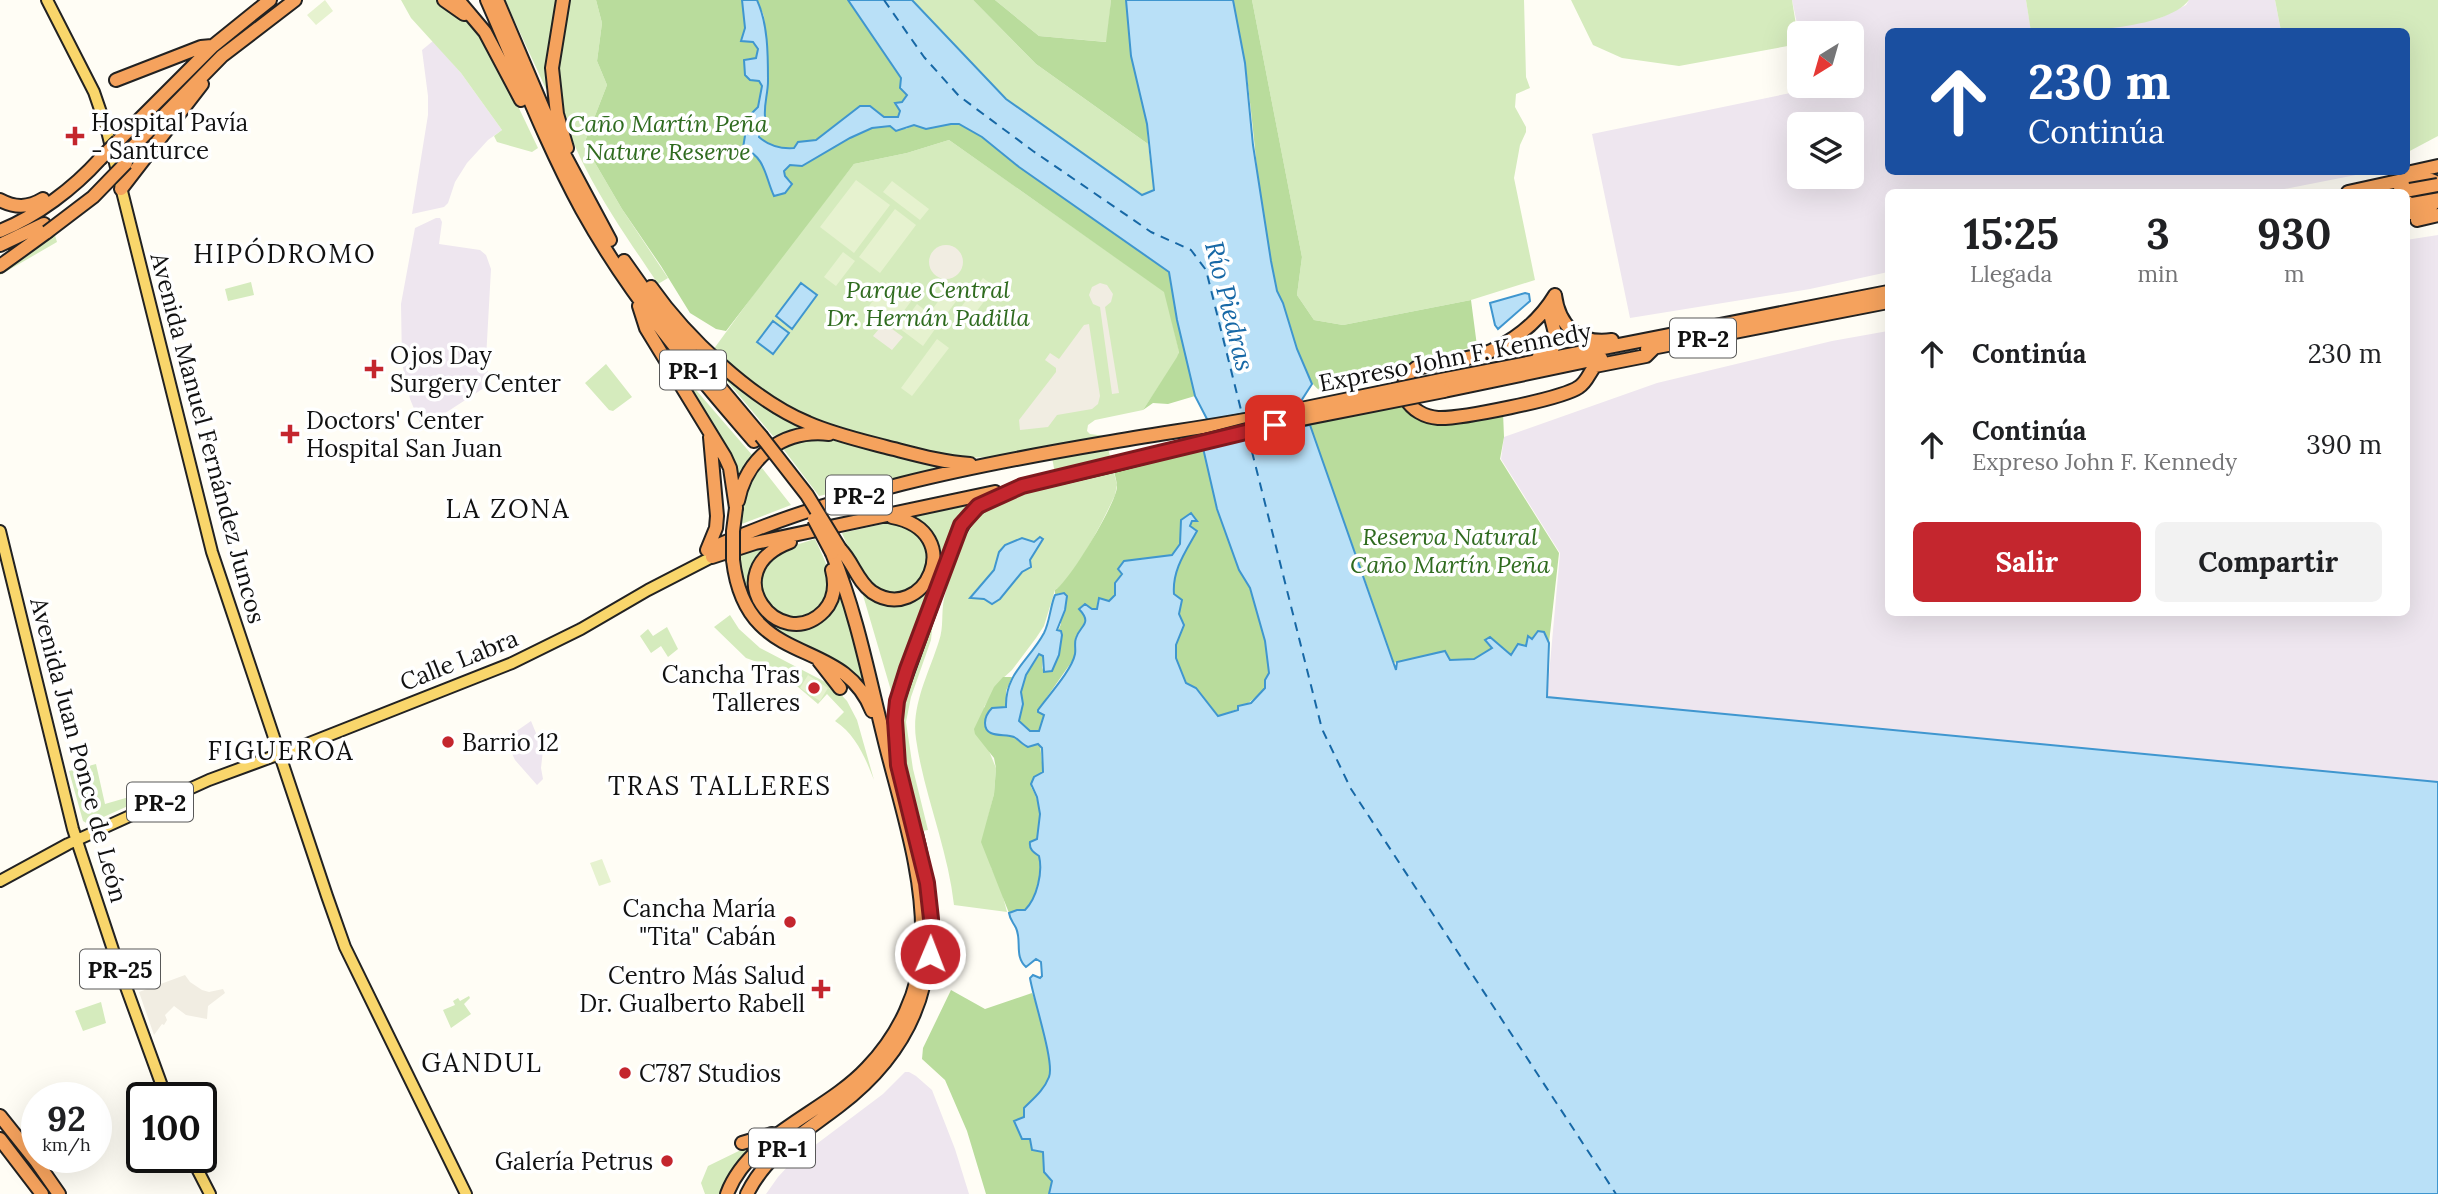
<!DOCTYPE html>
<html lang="es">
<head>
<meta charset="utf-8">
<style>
  :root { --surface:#fff; --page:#f2f2f2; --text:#202124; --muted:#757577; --accent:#c4262e }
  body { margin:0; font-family:Lora,serif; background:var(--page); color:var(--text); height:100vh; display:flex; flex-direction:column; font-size:26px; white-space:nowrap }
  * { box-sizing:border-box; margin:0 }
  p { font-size:23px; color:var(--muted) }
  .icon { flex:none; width:38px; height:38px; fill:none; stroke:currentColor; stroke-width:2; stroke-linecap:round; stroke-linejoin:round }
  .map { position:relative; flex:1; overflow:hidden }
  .sheet { position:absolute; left:1885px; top:189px; width:525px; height:427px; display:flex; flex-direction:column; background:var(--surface); border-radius:10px; box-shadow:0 7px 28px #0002 }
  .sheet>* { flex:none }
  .banner { position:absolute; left:1885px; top:28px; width:525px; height:147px; border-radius:10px; box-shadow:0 7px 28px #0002; background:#1a4fa0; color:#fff; overflow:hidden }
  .needle { width:46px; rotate:217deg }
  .fabs { position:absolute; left:1787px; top:21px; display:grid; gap:14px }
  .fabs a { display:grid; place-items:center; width:77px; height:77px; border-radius:10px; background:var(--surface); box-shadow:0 7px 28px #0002; font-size:35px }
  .speed { position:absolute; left:21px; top:1082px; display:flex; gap:14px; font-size:35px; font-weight:700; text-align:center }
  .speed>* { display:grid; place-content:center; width:91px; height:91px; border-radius:50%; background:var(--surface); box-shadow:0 7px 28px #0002; line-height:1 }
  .speed small { font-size:18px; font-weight:400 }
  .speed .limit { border:4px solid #111; border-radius:10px; background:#fff; color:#111 }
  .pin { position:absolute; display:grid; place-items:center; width:60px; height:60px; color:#fff; margin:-30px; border-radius:14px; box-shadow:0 4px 10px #0006 }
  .me { position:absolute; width:77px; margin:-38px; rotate:1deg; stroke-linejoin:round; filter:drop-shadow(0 0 5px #0008) }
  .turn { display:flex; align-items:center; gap:24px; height:147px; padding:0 28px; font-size:32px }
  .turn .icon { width:91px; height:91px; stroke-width:2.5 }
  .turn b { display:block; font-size:49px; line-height:60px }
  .eta { display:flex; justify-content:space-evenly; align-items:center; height:119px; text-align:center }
  .eta b { font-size:42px; font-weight:700; line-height:49px }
  .cta { display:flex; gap:14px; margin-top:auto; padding:14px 28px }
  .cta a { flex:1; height:80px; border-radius:10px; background:var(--accent); color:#fff; font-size:28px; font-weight:700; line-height:80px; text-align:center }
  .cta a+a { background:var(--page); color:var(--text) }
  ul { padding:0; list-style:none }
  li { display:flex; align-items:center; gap:21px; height:91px; padding:0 28px }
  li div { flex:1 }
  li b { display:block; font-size:26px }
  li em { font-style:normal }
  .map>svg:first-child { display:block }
</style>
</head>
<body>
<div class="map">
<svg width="2438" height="1194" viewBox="0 0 2438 1194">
  <rect width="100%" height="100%" fill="#fffdf5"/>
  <!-- industrial -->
  <path fill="#eee6ef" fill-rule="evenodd" d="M1792 0H2026L2031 31 1888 32V172H2371L2269 192H1888V272L1810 289 1630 318 1592 134 1810 89V86H1852V33H1799ZM1799 124H1852V177H1799Z
    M2189 0H2275L2281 31 2088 32 2160 18 2186 5Z
    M433 41 461 73 502 130 488 140 467 163 455 182 448 203 444 207 412 214 428 115V96L422 50Z
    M436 218H440L442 222 439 244 480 250 486 255 491 269 486 359 488 374 484 388 422 428 410 399 402 363 401 304 415 228Z
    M2438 235V782L1547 697 1560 553 1501 459 1504 437 1657 383 1832 341 1888 331V612H2406V240Z
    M531 721 543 750 541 768 543 779 537 785 515 760 505 739Z
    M905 1072H909L916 1076 932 1090 955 1149 969 1194H766L778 1177 790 1164 883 1094Z"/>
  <!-- green -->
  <path fill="#d5ebbd" d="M401 0H440L473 26 493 54 538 148 532 152 497 142 494 136 502 130 461 73 411 18Z
    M505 0H560L549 88 546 89Z
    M569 0H596L602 23 597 61 607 85 584 144 622 209 668 278 658 284C621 228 561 147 557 79 555 54 565 25 569 0Z
    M912 0H973L1036 64 1148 144 1154 190 1142 195 1006 99Z
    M995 0H1111L1107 42 1039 36Z
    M1252 0H1524L1526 77 1530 88 1516 94 1515 107 1526 127V132L1520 145 1514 178 1535 280 1471 300 1343 325 1314 320 1297 295 1302 257Z
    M1571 0H1792L1799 44 1679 66 1622 58 1593 45Z
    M2026 0H2189C2165 31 2069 32 2031 32Z
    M2275 0H2438V136L2406 153V32L2281 31Z
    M949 140 1165 292 1179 351 1178 357 1143 410 1095 420 1088 425 1087 431 1090 434 1105 436 1117 485 1115 495C1105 517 1074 579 1055 590L1044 626 1036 638 1012 670 1000 681 984 707 989 751 996 768 994 794 987 822 991 867 1001 889 1007 912 954 905C948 849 924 795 916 739 911 705 929 673 939 641 944 627 941 613 944 599 955 556 968 509 1015 494 1028 490 1043 488 1057 485L1050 446 988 457 967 458 948 456 829 427 770 398 713 350 784 253 854 164 907 153Z
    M54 232 57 242 0 275V269Z
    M251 282 254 295 228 301 225 289Z
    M700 349 806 427 773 436Z
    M606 364 632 397 613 411 609 410 585 383Z
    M677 368 753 456 738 486Z
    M817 437 946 465V468L819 496 781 446Z
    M762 468 791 505 739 525C742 503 745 484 762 468Z
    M979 499 957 521 892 694 860 585 883 602 932 579 925 528 911 517V515Z
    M896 521 927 540 929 568C924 575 919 585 912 590 875 615 852 557 842 533Z
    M815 539C828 567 844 595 810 614 803 618 791 620 783 617 772 613 766 603 763 593 749 557 789 547 815 539Z
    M780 542 757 558 751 574 756 605 762 613 789 628 838 595 841 596 867 687 864 688C830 667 762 634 748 594 743 581 742 566 739 552Z
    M934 609 931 640 911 697 906 722 913 769 928 830 922 831 900 735V705Z
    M730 615 739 629 760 648 833 686 847 701 857 720 874 780C865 757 856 735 835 721L844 712 827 694 818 704 777 669 746 658 714 627Z
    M667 627 678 649 668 657 661 646 651 653 640 636 648 629 653 636Z
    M96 764 105 804 136 795 139 801 88 824 83 821 69 771Z
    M469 996 470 998 464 1004 471 1014 451 1028 443 1010 455 1005 453 1001 458 998 460 1001Z
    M101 1002 106 1023 83 1031 75 1011Z
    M756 1145 724 1194H705L701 1183 708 1166 749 1146Z"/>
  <!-- forest -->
  <path fill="#b9dc9c" d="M596 0H742L745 28 742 41 753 42 758 49 756 58 747 59 754 80 759 81 762 86 758 107 752 113 744 133V148C765 157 764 173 772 192L791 181 785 176 784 171 790 165 802 166 850 138 872 128 890 126 906 129 914 125 959 124 982 137 1019 167 1169 272 1177 320 1195 396 1168 404 1153 403 1143 410 1177 357 1179 352 1164 292 949 140 907 153 854 164 726 331 716 329 690 313 661 266 622 209 584 144 607 85 597 61 602 23Z
    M757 0H848L901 78 907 95C905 100 900 114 898 117L881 116 860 106 816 140 805 141 794 148 775 147 759 137 763 127 768 84 764 16Z
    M973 0H995L1039 36 1106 42 1111 0H1126L1131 56 1147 124 1148 144 1036 64Z
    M1233 0H1252L1302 257 1297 295 1314 320 1343 325 1471 300 1477 346 1412 362 1393 377 1319 390C1304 378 1296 346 1291 328 1287 314 1279 300 1276 287 1258 214 1256 138 1245 63 1242 42 1236 21 1233 0Z
    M1402 406C1435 436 1464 422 1503 412L1504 437 1500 459 1559 553 1549 643 1544 632 1532 639 1529 637 1526 647 1511 655 1493 648 1474 659 1450 660 1445 651 1393 663 1385 647 1371 597 1310 425Z
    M1203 448 1217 509 1239 570 1250 588 1265 641 1269 673 1265 680V688C1249 705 1240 709 1218 716L1196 688 1186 683 1176 657V645L1184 625 1179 614 1182 600 1174 594C1172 570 1186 551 1197 531L1190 526 1192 521V513L1181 520 1180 544 1172 556 1124 561 1119 569 1122 574 1115 583V595L1109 601 1098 599 1097 609H1092L1083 605 1079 609 1084 614 1086 622 1085 626 1076 636 1075 657 1047 697 1041 713 1044 715 1039 731H1030L1019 721 1023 704 1021 692 1026 675 1040 654 1043 656 1042 670 1061 624 1060 593 1055 595V590C1069 582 1116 504 1117 487 1117 482 1115 476 1114 471Z
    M1003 677H1012L1006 691V707L988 713 985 723 992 733 1013 737 1025 746 1040 744 1043 772 1034 777 1031 787C1043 808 1039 816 1037 839L1032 841 1041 862 1040 876 1033 899 1025 910H1017L1009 913 981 842 994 794 996 768 994 758 975 734 974 729 994 687Z
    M951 990 985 1009 1032 993C1038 1007 1052 1060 1051 1073 1049 1087 1034 1099 1024 1108V1117L1015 1121 1043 1152 1044 1172 1052 1181 1049 1194H986L967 1131 945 1080 922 1059 923 1048Z"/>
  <!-- pitch -->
  <path fill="#e6f2cf" d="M325 0 333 11 316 25 307 15Z
    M856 180 890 205 854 253 820 227Z
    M892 181 929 209 920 220 883 192Z
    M895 209 916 225 880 273 859 257Z
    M843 252 855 261 836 286 824 277Z
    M983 278 995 287 967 324 955 315Z
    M887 282 912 300 894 324 869 306Z
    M948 288 960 296 943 319 931 311Z
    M917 304 940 322 923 346 899 328Z
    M937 339 949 348 912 396 901 388Z
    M808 675 828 688 820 701 800 688Z
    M602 859 611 882 599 886 590 863Z"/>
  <!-- plaza -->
  <path fill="#f1ede2" d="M929 262a17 17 0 1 1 34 0a17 17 0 1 1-34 0Z
    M1100 283 1107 285 1113 294 1111 302 1105 307 1119 393 1112 394 1100 307 1093 304 1089 295 1092 287Z
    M884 323 903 337 892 350 873 336Z
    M1089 324 1100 396 1098 404 1092 409 1057 415 1048 427 1020 430 1019 420 1056 372V368L1045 360 1050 353 1059 359 1084 325Z
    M185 975 190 982 202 990 209 992 223 989 225 993 208 1006 207 1019 186 1015 174 1006 165 1015 167 1020 164 1025 162 1024 154 1035 139 992Z"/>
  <!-- water -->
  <path fill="#b9e0f7" stroke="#3f96cf" stroke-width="2" d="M742 0H757C768 24 768 54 768 81 768 96 762 109 766 124L760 130 759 137C769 146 780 149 794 148L798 142 816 140 860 106H870L884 117H898L900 111 895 103 902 102 907 95 900 88 901 78 848 0H912L1006 99 1142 195 1154 190 1147 124 1131 56 1126 0H1233L1245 63 1253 145 1271 261 1277 291 1283 303 1297 349 1312 384 1301 401 1208 421 1195 396 1177 320 1169 272 1019 167 982 137 959 124H951L926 129 914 125 896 131 890 126 872 128 850 138 802 166 790 165 784 171 785 176 792 184 785 193 774 196C765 177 766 157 743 148L748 117 758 107 762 86 759 81 750 80 745 75 744 60 756 58 758 49 753 42 741 41 745 28Z
    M801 283 817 295 792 329 776 316Z
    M1525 293 1529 294 1530 301 1498 329 1495 325 1490 303Z
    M773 321 789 333 773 354 757 342Z
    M1310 425 1396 670 1397 662 1445 651 1450 660 1474 659 1492 648 1485 640 1490 637 1511 655 1518 644 1526 646 1528 636 1532 639 1538 631 1544 632 1549 643 1547 697 2438 782V1194H1049L1052 1181 1044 1172 1043 1152 1032 1150 1030 1139H1022L1014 1121 1024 1117V1108C1034 1098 1044 1090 1049 1077 1055 1063 1033 998 1030 978L1033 975 1040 978 1042 976 1041 962 1036 959 1026 967C1014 956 1022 941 1016 928 1013 922 1010 920 1009 913L1017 910H1025C1037 898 1043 872 1039 856 1033 852 1029 849 1030 842L1037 839 1040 814 1037 797 1031 784 1034 777 1043 772 1042 748 1038 744 1028 747C1023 745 1019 740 1014 737 1005 733 985 739 985 723 985 717 988 712 992 708L1006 707C1005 673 1029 661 1044 633 1050 621 1050 607 1055 595L1064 593 1067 596 1065 610 1057 630 1061 631 1062 635 1059 655 1052 671 1044 672 1043 656 1039 654 1026 675 1021 692 1023 704 1019 721 1030 731H1039L1044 715 1038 712V710C1048 696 1072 670 1075 654 1076 649 1074 643 1076 638 1080 625 1093 624 1079 609L1085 604 1092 609H1097L1099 598 1109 601 1115 595V583L1122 574 1118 569 1124 561 1172 555 1180 544 1181 520 1191 513 1197 521H1192L1190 526 1197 531C1186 551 1172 570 1174 594L1182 600 1179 614 1184 625 1176 645V658L1186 683 1196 688 1218 716 1238 710V706L1251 703 1265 688V680L1269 673 1265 641 1250 588 1239 570 1217 509 1203 448 1219 442Z
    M1040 537 1043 539 1030 560 1031 567 1022 572 1000 599 992 604 984 599 970 598 994 570 999 552 1005 545 1022 538 1034 542Z"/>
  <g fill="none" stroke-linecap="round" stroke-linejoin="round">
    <!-- ferry -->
    <path stroke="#1768a6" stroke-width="2" stroke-dasharray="9 7" stroke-linecap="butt" d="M884 0 924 57 959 96 1033 151 1151 232 1191 250 1206 270 1242 414
      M1248 436 1322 729 1351 789 1616 1194"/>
    <defs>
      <path id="major" d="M47 0 94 92 106 127 212 552 327 896 345 947 466 1194
        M0 531 73 829 118 965 166 1097
        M0 881 68 844 209 780 307 744 512 663 581 629 648 590 712 557
        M191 1157 210 1194"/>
      <path id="highway" d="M444 0 464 14
        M458 0 485 32 521 100
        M487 0C518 70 545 142 582 210 629 295 691 368 754 441
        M497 0 556 139 610 240
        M563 0 552 68 557 114 567 148
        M116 80 201 47 212 46
        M118 141 213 46 270 0
        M122 158 222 56 295 0
        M2411 172 2438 166
        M121 189 202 84
        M2348 192 2421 176 2434 181 2438 186
        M2399 192 2410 190
        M0 200C15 208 28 208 43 199
        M2406 204 2438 198
        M2406 214 2428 209 2438 199
        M2417 220 2438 215
        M0 231C37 216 74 188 100 159
        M0 245 44 224
        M624 261 677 336 761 436
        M0 266 47 232
        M651 287C686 337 752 400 808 423 833 434 859 440 886 447 914 454 941 462 970 464
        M1555 295C1541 318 1519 337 1495 349 1479 358 1436 364 1416 368 1389 387 1410 416 1438 418 1459 419 1562 399 1579 387 1587 382 1589 373 1595 366L1646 356 1654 348
        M1555 295C1559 326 1579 345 1612 340
        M639 306 646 328 725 457 730 468 736 508
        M1647 349 1888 302
        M1538 358 1548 355 1557 341 1548 306
        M1441 380 1888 292
        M1444 391 1601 358
        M738 501C747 456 784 429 829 434
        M790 542C713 571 780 656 824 611 835 599 836 585 832 570
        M840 549C853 562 857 581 872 592 923 626 970 532 892 517
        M707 550C833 493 969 466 1105 443 1161 433 1217 426 1272 415
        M707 550 716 528 717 516 710 437
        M712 557 755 543 995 492
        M733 560C746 672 842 633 872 711
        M819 661 840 688
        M898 765 895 720 897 701 955 540C971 503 988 501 1022 486
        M0 1116 36 1161 59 1194
        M0 1139 42 1194
        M742 1143 772 1134
        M727 1194C749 1135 825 1113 867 1068 899 1035 920 991 922 945 925 876 901 807 885 742 869 678 857 614 832 553
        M747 1194C767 1153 804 1133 839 1106 935 1033 943 945 916 834"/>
    </defs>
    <!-- major casing -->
    <use href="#major" stroke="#222" stroke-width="14"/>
    <!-- highway casing -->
    <use href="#highway" stroke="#222" stroke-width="16"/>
    <!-- major -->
    <use href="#major" stroke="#f9d66b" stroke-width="10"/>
    <!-- highway -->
    <use href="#highway" stroke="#f5a25d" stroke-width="12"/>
    <defs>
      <path id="highway-bridge" d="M100 159 118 141
        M2410 190 2438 185
        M47 232 93 197 126 163
        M1272 415 1441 380
        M761 436 807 495 840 549
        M1022 486 1113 465 1251 429 1444 391
        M814 519 832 553
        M733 560V531L736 508"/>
    </defs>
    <!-- highway-bridge casing -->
    <use href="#highway-bridge" stroke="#222" stroke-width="16" stroke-linecap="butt"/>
    <!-- highway-bridge -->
    <use href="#highway-bridge" stroke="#f5a25d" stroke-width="12"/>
  </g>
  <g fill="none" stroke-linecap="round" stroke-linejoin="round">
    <defs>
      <path id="route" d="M930 954 931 919 927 883 898 765 895 720 897 701 907 669 961 525 978 506 1022 486 1275 425"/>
    </defs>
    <!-- route casing -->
    <use href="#route" stroke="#7f191e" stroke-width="18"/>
    <!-- route -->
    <use href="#route" stroke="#c4262e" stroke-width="12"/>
  </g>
  <!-- markers -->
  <g fill="#c4262e" stroke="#fff" stroke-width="2.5">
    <path d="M71.5 125.5h7v7h7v7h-7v7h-7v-7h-7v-7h7z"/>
    <path d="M370.5 358.5h7v7h7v7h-7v7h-7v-7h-7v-7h7z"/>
    <path d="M286.5 423.5h7v7h7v7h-7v7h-7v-7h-7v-7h7z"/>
    <circle cx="814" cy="688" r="7"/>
    <circle cx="448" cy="742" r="7"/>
    <circle cx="790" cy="922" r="7"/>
    <path d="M817.5 978.5h7v7h7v7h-7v7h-7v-7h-7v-7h7z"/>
    <circle cx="625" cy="1073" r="7"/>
    <circle cx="667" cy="1161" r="7"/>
  </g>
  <g text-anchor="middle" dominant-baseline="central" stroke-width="7" stroke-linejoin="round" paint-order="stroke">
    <!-- shield labels -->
    <g fill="#fff" stroke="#585858" stroke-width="2">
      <rect x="1670" y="318.5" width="66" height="39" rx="5"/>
      <rect x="660" y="350.5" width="66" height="39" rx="5"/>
      <rect x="826" y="475.5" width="66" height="39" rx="5"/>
      <rect x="127" y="782.5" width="66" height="39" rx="5"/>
      <rect x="80" y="949.5" width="80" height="39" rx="5"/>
      <rect x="749" y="1128.5" width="66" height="39" rx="5"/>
    </g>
    <g font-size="23" font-weight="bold" fill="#111">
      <text x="1703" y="338">PR-2</text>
      <text x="693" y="370">PR-1</text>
      <text x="859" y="495">PR-2</text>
      <text x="160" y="802">PR-2</text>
      <text x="120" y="969">PR-25</text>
      <text x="782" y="1148">PR-1</text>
    </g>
    <!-- poi labels -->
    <g font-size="24" fill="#111" stroke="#fff" text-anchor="start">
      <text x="91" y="122">Hospital Pavía<tspan x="91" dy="28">- Santurce</tspan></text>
      <text x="390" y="355">Ojos Day<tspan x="390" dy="28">Surgery Center</tspan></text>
      <text x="306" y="420">Doctors' Center<tspan x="306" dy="28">Hospital San Juan</tspan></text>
      <text x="800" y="674" text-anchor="end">Cancha Tras<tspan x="800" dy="28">Talleres</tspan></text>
      <text x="462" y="742">Barrio 12</text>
      <text x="776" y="908" text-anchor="end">Cancha María<tspan x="776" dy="28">"Tita" Cabán</tspan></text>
      <text x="805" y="975" text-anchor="end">Centro Más Salud<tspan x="805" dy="28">Dr. Gualberto Rabell</tspan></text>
      <text x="639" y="1073">C787 Studios</text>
      <text x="653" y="1161" text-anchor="end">Galería Petrus</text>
    </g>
    <!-- park labels -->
    <g font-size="24" font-style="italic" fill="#2f6b1f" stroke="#fff">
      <text x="668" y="123">Caño Martín Peña<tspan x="668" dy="28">Nature Reserve</tspan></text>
      <text x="928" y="289">Parque Central<tspan x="928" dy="28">Dr. Hernán Padilla</tspan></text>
      <text x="1450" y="536">Reserva Natural<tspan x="1450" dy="28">Caño Martín Peña</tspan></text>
    </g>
    <!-- street labels -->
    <g font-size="24" fill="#111" stroke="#fff">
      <text transform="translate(1455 357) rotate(-11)">Expreso John F. Kennedy</text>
      <text transform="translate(208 438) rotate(75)">Avenida Manuel Fernández Juncos</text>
      <text transform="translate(459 660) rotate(-22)">Calle Labra</text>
      <text transform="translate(79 750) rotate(75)">Avenida Juan Ponce de León</text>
    </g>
    <!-- neighbourhood labels -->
    <g font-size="26" letter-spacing="2" fill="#111" stroke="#fff">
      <text x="285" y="253">HIPÓDROMO</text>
      <text x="508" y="508">LA ZONA</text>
      <text x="281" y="750">FIGUEROA</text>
      <text x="720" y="785">TRAS TALLERES</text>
      <text x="482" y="1062">GANDUL</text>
    </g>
    <!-- water labels -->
    <g font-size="26" font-style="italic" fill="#1768a6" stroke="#fff">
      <text transform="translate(1230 306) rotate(76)">Río Piedras</text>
    </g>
  </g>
</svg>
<div class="fabs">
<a><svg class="needle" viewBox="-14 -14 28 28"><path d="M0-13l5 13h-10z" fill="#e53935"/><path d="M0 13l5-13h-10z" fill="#757577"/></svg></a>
<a><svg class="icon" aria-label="layers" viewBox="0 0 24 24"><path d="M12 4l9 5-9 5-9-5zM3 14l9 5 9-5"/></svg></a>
</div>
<div class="speed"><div>92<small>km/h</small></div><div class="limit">100</div></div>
<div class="pin" style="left:1275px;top:425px;background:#d93025"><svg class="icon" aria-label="arrive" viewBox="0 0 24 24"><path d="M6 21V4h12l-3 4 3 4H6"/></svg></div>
<svg class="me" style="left:930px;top:954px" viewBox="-20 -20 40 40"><circle r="17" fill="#c4262e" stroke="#fff" stroke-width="3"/><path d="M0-11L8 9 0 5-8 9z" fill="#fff"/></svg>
<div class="banner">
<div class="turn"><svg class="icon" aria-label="ahead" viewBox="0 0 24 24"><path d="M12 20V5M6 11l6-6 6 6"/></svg><div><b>230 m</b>Continúa</div></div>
</div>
<section class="sheet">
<div class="eta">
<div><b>15:25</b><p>Llegada</p></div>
<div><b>3</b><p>min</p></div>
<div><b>930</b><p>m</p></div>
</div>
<ul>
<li><svg class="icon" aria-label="ahead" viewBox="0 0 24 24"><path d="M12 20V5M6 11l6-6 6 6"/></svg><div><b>Continúa</b></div><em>230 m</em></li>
<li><svg class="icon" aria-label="ahead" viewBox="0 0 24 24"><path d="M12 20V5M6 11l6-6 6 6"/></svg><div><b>Continúa</b><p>Expreso John F. Kennedy</p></div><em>390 m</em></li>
</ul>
<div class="cta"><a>Salir</a><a>Compartir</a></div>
</section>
</div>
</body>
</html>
